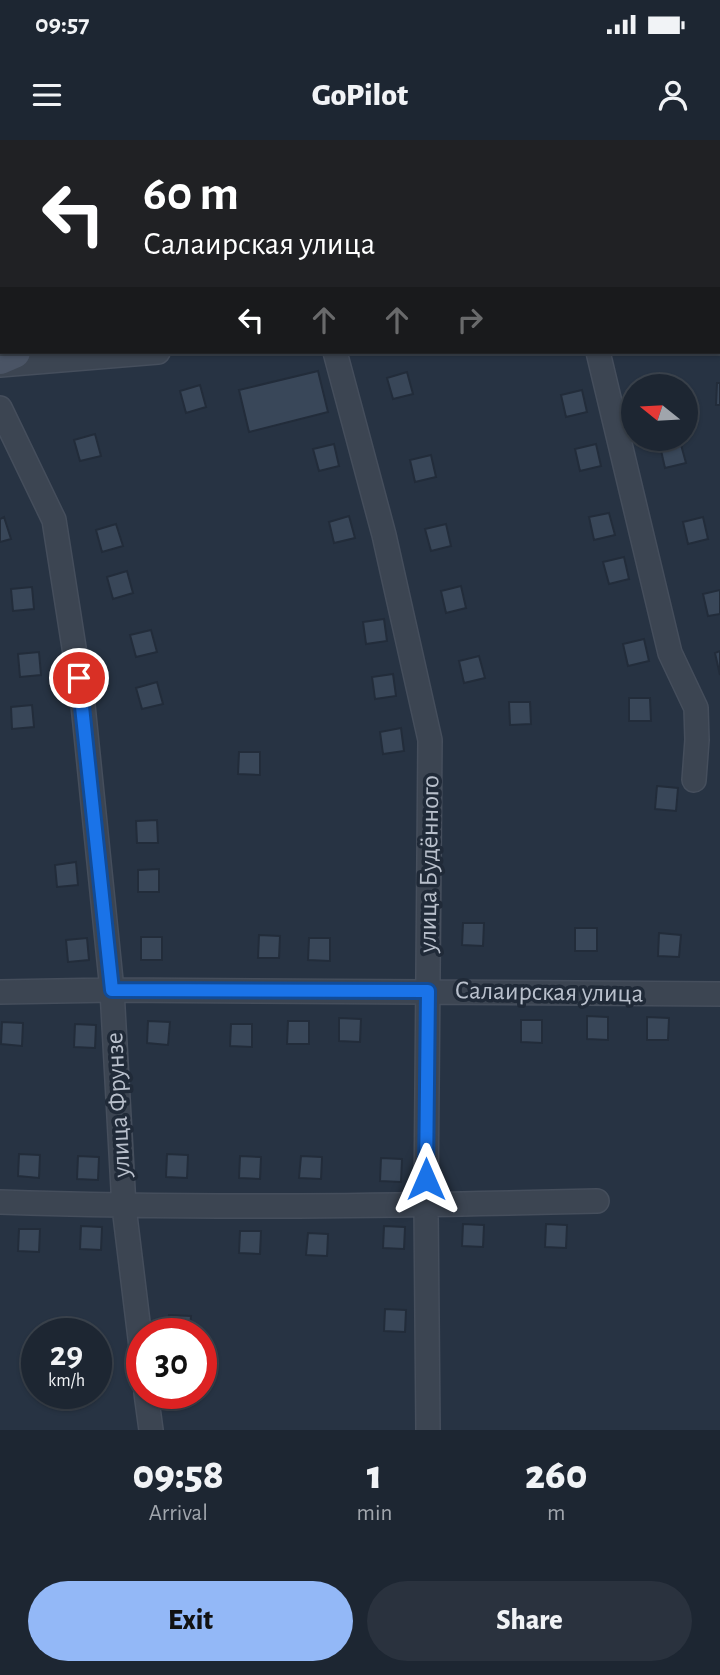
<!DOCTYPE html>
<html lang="en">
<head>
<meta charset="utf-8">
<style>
  :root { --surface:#1d2632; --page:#2a323e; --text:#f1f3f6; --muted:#a0a5ac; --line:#3b434d; --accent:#93b8f7 }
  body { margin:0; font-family:"Alegreya Sans",sans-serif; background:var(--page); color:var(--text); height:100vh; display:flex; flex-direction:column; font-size:26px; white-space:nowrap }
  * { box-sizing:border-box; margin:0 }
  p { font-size:23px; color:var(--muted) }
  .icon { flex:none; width:38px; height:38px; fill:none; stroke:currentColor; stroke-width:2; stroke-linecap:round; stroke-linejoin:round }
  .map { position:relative; height:1290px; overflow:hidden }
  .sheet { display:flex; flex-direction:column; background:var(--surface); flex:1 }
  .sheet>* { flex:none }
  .hud { position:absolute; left:0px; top:0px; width:721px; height:214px; box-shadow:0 2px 5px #0004,0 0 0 2px var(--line); background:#202124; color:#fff; overflow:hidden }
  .needle { width:46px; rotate:288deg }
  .fabs { position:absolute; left:621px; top:234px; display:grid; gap:14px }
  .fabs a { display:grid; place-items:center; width:77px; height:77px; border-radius:50%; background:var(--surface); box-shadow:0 2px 5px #0004,0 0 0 2px var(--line); font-size:35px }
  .speed { position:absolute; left:21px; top:1178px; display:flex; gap:14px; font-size:35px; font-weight:700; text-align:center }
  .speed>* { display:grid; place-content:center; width:91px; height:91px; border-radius:50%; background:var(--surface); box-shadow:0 2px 5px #0004,0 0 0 2px var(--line); line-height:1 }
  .speed small { font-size:18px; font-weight:400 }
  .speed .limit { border:10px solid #d22; background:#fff; color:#111 }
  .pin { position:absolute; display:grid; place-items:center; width:60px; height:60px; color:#fff; margin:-30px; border:4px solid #fff; border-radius:50%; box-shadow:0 2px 7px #0007 }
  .me { position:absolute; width:77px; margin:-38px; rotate:0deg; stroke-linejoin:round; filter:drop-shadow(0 0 5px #0008) }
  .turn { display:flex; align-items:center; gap:24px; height:147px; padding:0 28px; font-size:32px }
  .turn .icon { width:91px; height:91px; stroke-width:2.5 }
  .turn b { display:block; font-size:49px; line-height:60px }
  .lanes { display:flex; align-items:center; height:66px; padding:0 28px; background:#0003; justify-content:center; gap:35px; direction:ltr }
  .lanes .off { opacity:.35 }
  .eta { display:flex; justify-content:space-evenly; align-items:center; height:119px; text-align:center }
  .eta b { font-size:42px; font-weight:800; line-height:49px }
  .button { display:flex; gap:14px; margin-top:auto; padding:14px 28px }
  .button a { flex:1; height:80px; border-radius:42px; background:var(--accent); color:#111; font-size:28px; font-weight:800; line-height:80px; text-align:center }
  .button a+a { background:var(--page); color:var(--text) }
  .status { display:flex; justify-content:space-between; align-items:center; height:49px; padding:0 35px; background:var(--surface); direction:ltr }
  .status svg { height:19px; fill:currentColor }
  header { display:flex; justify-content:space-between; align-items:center; height:91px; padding:0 28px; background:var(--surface); font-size:32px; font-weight:800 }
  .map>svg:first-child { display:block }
</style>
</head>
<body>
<div class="status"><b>09:57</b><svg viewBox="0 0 49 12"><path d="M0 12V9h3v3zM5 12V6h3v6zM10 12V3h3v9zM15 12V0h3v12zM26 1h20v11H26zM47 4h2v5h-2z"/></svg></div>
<header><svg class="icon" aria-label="menu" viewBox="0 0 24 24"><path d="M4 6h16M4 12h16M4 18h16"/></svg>GoPilot<svg class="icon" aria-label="person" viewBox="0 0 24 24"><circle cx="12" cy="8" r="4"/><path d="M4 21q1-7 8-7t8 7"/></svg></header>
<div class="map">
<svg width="720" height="1290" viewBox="0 0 720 1290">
  <rect width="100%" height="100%" fill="#273343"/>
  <!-- building -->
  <path fill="#394759" stroke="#222c3a" stroke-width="2" d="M318 231 328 272 249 292 239 250Z
    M407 232 413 254 393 259 387 238Z
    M664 237 665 247H644L643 240Z
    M717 243H720V265H716Z
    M200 245 206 267 186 273 180 251Z
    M582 250 587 272 566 277 561 255Z
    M95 294 101 316 80 321 74 300Z
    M680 301 686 323 665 328 660 306Z
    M334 304 339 326 319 331 313 309Z
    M596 304 601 326 580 331 575 309Z
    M431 315 436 337 415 342 410 320Z
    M609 373 615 395 594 400 589 377Z
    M349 376 355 398 334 403 329 382Z
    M4 377 11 399 0 402V379Z
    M703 377 708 399 688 404 683 382Z
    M116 384 123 406 102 412 96 390Z
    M446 384 451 406 431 411 425 389Z
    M624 417 629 439 609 444 603 422Z
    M127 431 133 453 113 459 107 437Z
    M461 446 466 468 446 473 441 451Z
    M32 447 34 469 13 471 11 449Z
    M720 450V474L708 476 703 454Z
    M384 479 387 501 366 504 363 482Z
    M151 490 157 512 136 517 130 495Z
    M644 499 649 521 628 526 623 504Z
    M720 511V535L715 513Z
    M39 512 41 535 20 537 18 514Z
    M479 516 485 538 464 543 459 521Z
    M393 534 396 556 375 559 372 537Z
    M157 542 163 564 142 569 136 548Z
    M629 558H650L651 581H629Z
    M509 562H530L531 584 510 585Z
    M32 565 34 587 12 589 11 567Z
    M401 588 404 611 383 614 380 592Z
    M239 612H260V635L238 634Z
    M657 646 678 648 676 671 655 669Z
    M157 680 158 703H137L136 681Z
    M76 722 78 745 57 747 55 725Z
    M159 729V752H138V730Z
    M463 783H484L483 806 462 805Z
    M575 788H597V811H575Z
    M659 793 681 795 679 817 658 816Z
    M259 795 280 796 279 818H258Z
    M141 797H162V820H141Z
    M87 798 89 820 68 822 66 800Z
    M309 798H330V821L308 820Z
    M587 876 608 877V900L587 899Z
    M647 877 669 878 668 900H647Z
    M339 878 361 879 360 902 339 901Z
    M521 880H542V903L521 902Z
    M148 881 170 882 168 905 147 903Z
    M288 881H309V904H287Z
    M2 882 23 883 22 906 1 904Z
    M75 884 96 885 95 908 74 907Z
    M231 884H252V907L230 906Z
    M19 1014 40 1015 39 1038 18 1036Z
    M167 1014 188 1015 187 1038 166 1037Z
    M78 1016 99 1017 98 1040 77 1039Z
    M240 1016 261 1017 260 1039 239 1038Z
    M301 1016 322 1017 321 1039 299 1038Z
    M381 1018 402 1019 401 1042 380 1041Z
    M463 1084 484 1085 483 1107 462 1106Z
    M546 1084 567 1085 566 1108 545 1107Z
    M81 1086 102 1087 101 1110 80 1109Z
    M384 1086 405 1087 404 1109 383 1108Z
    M19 1089H40L39 1112 18 1111Z
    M240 1091H261L260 1114 239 1113Z
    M308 1093 328 1094 327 1116 306 1115Z
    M385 1169 406 1170 405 1192 384 1191Z
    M169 1175 191 1176 189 1194H168Z"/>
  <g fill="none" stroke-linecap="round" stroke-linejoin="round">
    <defs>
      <path id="street" d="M257 0 258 2
        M459 0 460 2
        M534 0V2
        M719 196H720
        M335 212 384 395 430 600 426 1065 428 1290
        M598 212 670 513 696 568 697 600 694 640
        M0 225 158 212
        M0 268 54 380 83 565 112 850 124 1067 142 1215
        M0 852 112 850 720 854
        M0 1062C199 1069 398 1066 597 1061
        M146 1253 151 1290"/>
      <path id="secondary" d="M513 2 518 0
        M0 218 14 212"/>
    </defs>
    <!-- street casing -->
    <use href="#street" stroke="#454e5c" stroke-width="26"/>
    <!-- secondary casing -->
    <use href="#secondary" stroke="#454e5c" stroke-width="35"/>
    <!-- street -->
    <use href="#street" stroke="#3c4552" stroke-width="23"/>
    <!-- secondary -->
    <use href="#secondary" stroke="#4a5465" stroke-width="32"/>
  </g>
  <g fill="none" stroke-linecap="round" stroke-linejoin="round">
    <defs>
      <path id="route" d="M79 538 112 850 428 851 426 1039"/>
    </defs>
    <!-- route casing -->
    <use href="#route" stroke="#114b97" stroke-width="18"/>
    <!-- route -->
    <use href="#route" stroke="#1a73e8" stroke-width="12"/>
  </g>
  <g text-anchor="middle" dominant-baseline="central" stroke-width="7" stroke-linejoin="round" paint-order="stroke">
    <!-- street labels -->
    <g font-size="26" fill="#b9c0cc" stroke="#202a38">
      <text transform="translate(429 724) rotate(-89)">улица Будённого</text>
      <text transform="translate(549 852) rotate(1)">Салаирская улица</text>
      <text transform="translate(118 965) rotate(-93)">улица Фрунзе</text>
    </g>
  </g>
</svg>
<div class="fabs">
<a><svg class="needle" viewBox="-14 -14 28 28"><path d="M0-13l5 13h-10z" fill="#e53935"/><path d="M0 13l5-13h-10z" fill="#a0a5ac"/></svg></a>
</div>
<div class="speed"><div>29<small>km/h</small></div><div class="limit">30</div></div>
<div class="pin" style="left:79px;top:538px;background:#d93025"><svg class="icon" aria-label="arrive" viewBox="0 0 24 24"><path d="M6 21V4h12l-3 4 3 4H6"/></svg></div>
<svg class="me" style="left:426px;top:1039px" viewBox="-20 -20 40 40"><path d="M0-17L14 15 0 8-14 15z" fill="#1a73e8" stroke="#fff" stroke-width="4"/></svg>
<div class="hud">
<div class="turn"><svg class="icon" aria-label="left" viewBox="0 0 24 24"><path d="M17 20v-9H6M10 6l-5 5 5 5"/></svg><div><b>60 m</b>Салаирская улица</div></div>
<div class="lanes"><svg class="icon" aria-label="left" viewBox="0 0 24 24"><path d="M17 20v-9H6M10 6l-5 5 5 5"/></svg><svg class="icon off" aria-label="ahead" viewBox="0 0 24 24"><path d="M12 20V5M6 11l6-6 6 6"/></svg><svg class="icon off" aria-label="ahead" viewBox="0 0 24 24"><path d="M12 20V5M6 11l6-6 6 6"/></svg><svg class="icon off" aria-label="right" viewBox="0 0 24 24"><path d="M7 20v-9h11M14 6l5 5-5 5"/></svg></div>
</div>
</div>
<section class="sheet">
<div class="eta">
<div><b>09:58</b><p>Arrival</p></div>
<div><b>1</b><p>min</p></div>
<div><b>260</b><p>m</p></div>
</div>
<div class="button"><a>Exit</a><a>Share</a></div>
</section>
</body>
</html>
